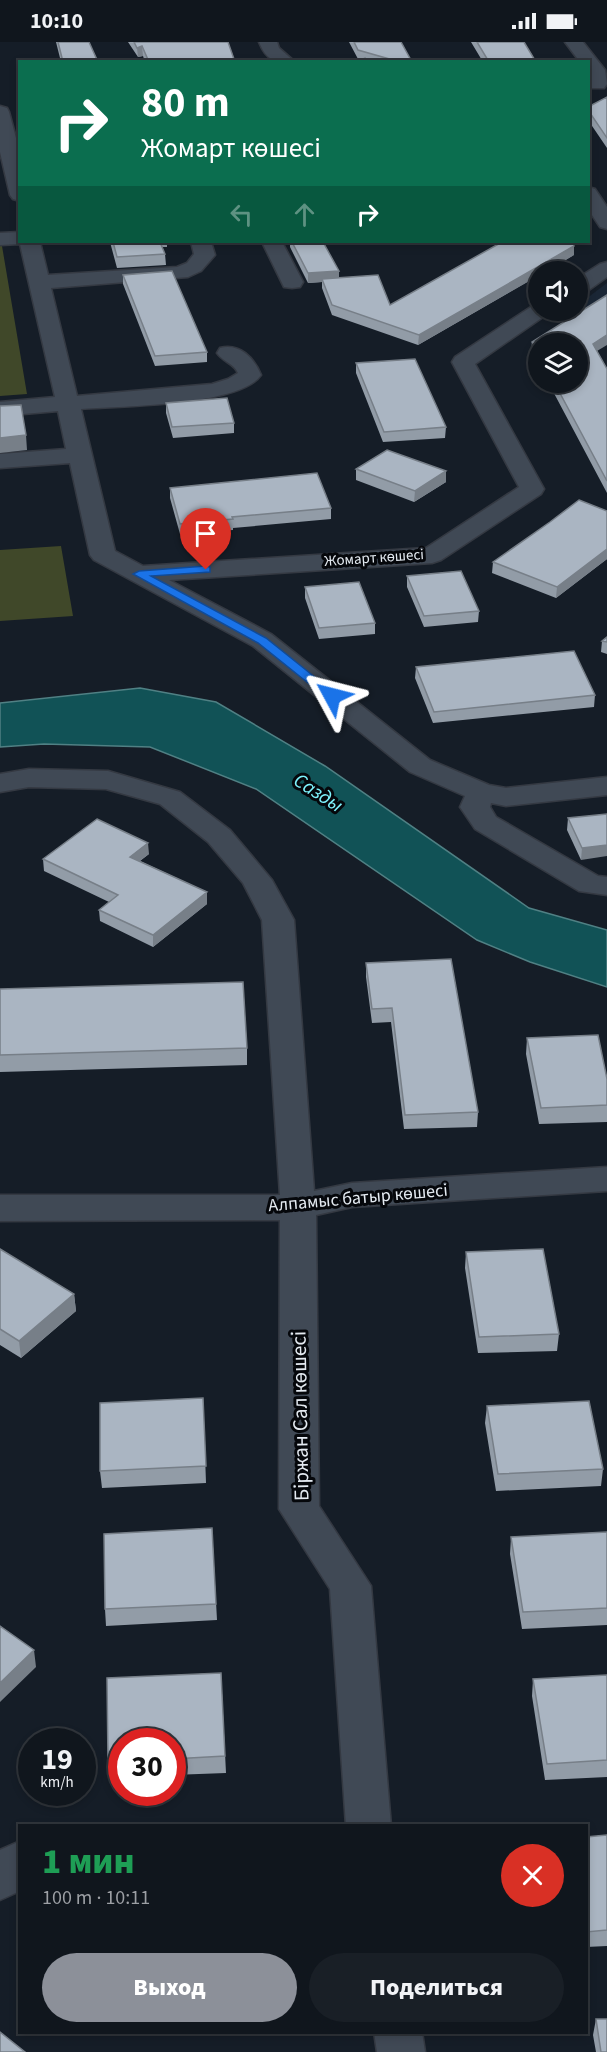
<!DOCTYPE html>
<html lang="ru">
<head>
<meta charset="utf-8">
<style>
  :root { --surface:#10161d; --page:#191f26; --text:#f1f3f6; --muted:#9c9fa4; --line:#30353b; --accent:#8c9099 }
  body { margin:0; font-family:"Source Sans 3",sans-serif; background:var(--page); color:var(--text); height:100vh; display:flex; flex-direction:column; font-size:22px; white-space:nowrap }
  * { box-sizing:border-box; margin:0 }
  p { font-size:20px; color:var(--muted) }
  .icon { flex:none; width:33px; height:33px; fill:none; stroke:currentColor; stroke-width:2; stroke-linecap:round; stroke-linejoin:round }
  .map { position:relative; flex:1; overflow:hidden }
  .details { position:absolute; left:18px; top:1782px; width:570px; height:210px; display:flex; flex-direction:column; background:var(--surface); border-radius:0px; box-shadow:0 3px 9px #0003,0 0 0 2px var(--line) }
  .details>* { flex:none }
  .banner { position:absolute; left:18px; top:18px; width:572px; height:183px; border-radius:0px; box-shadow:0 3px 9px #0003,0 0 0 2px var(--line); background:#0b6e4f; color:#fff; overflow:hidden }
  .buttons { position:absolute; left:528px; top:219px; display:grid; gap:12px }
  .buttons a { display:grid; place-items:center; width:60px; height:60px; border-radius:50%; background:var(--surface); box-shadow:0 3px 9px #0003,0 0 0 2px var(--line); font-size:30px }
  .speed { position:absolute; left:18px; top:1686px; display:flex; gap:12px; font-size:30px; font-weight:700; text-align:center }
  .speed>* { display:grid; place-content:center; width:78px; height:78px; border-radius:50%; background:var(--surface); box-shadow:0 3px 9px #0003,0 0 0 2px var(--line); line-height:1 }
  .speed small { font-size:15px; font-weight:400 }
  .speed .limit { border:9px solid #d22; background:#fff; color:#111 }
  .pin { position:absolute; display:grid; place-items:center; width:51px; height:51px; color:#fff; margin:-62px -26px; border-radius:50% 50% 50% 0; rotate:-45deg; box-shadow:0 0 6px #0007 }
  .pin .icon { rotate:45deg }
  .me { position:absolute; width:66px; margin:-33px; rotate:308deg; stroke-linejoin:round; filter:drop-shadow(0 0 4px #0008) }
  .turn { display:flex; align-items:center; gap:21px; height:126px; padding:0 24px; font-size:27px }
  .turn .icon { width:78px; height:78px; stroke-width:2.5 }
  .turn b { display:block; font-size:42px; line-height:51px }
  .lanes { display:flex; align-items:center; height:57px; padding:0 24px; background:#0003; justify-content:center; gap:30px; direction:ltr }
  .lanes .off { opacity:.35 }
  .round { display:grid; place-items:center; flex:none; width:63px; height:63px; border-radius:32px; background:var(--page) }
  .head { display:flex; align-items:center; justify-content:space-between; height:102px; padding:0 24px }
  h1 { font-size:36px; font-weight:800; line-height:45px; color:#1e9e55 }
  .cta { display:flex; gap:12px; margin-top:auto; padding:12px 24px }
  .cta a { flex:1; height:69px; border-radius:36px; background:var(--accent); color:#fff; font-size:24px; font-weight:800; line-height:69px; text-align:center }
  .cta a+a { background:var(--page); color:var(--text) }
  .status { display:flex; justify-content:space-between; align-items:center; height:42px; padding:0 30px; background:var(--surface); direction:ltr }
  .status svg { height:16px; fill:currentColor }
  .map>svg:first-child { display:block }
</style>
</head>
<body>
<div class="status"><b>10:10</b><svg viewBox="0 0 49 12"><path d="M0 12V9h3v3zM5 12V6h3v6zM10 12V3h3v9zM15 12V0h3v12zM26 1h20v11H26zM47 4h2v5h-2z"/></svg></div>
<div class="map">
<svg width="607" height="2010" viewBox="0 0 607 2010">
  <rect width="100%" height="100%" fill="#151d27"/>
  <!-- built -->
  <path fill="#1a2635" d="M607 241V279L577 269 578 263Z"/>
  <!-- green -->
  <path fill="#404829" d="M0 204H2L27 352 0 354Z
    M61 504 73 574 0 579V508Z"/>
  <!-- water -->
  <path fill="#115256" stroke="#508084" stroke-width="1.5" d="M140 646 216 660 325 724 529 866 607 888V945L530 920 477 898 256 747 150 705 44 702 0 705V661Z"/>
  <g fill="none" stroke-linecap="round" stroke-linejoin="round">
    <defs>
      <path id="minor" d="M259 0H277L279 6 295 20C275 20 267 20 259 0Z
        M565 0H583L605 28 607 42 604 46H592L588 35V20H580Z
        M0 64 7 66 9 70 20 111V159L13 157 10 153 0 110Z
        M588 145 595 147 607 165V187L600 185 588 167Z
        M20 190V200H40L48 233 177 225 187 221 194 212 191 200H211L215 213 201 229 188 235 51 246 77 354 212 342 228 337 238 331C234 321 223 320 217 311L220 306C240 301 254 316 261 333 240 364 119 364 81 367L115 509 143 524 426 506 519 445 452 320 455 315 534 263 538 262V268H553L475 322 544 447 541 452 441 518 432 521 169 538 271 592 430 718 489 743 506 746 607 735V753L506 764 491 761 490 765 496 775 598 834 607 835V853L579 849 475 787 460 765 465 754 410 730 253 604 94 518 90 513 70 421 0 426V412L66 407 58 369 0 374V360L55 355 20 202 0 203V191Z
        M262 200H282L303 240 300 245 292 246 284 245Z
        M607 220V235L586 250 578 251V236L600 222Z
        M29 727 108 729 180 750 230 788 272 838 294 878 314 1149 352 1141 607 1125V1149L352 1165 316 1173 319 1464 371 1544 391 1784H346L330 1547 279 1467 280 1178 0 1179V1153H280L262 878 243 841 208 800 160 762 106 747 29 745 0 750V732Z
        M20 1799V1849L0 1858V1808Z
        M374 1990H422L425 2010H377Z"/>
    </defs>
    <!-- minor casing -->
    <use href="#minor" stroke="#343942" stroke-width="3"/>
    <!-- minor -->
    <use href="#minor" fill="#404955" fill-rule="evenodd"/>
  </g>
  <!-- wall -->
  <path fill="#929ca7" d="M56 0H89L98 20H61Z
    M128 0H228L235 20H145L143 14 138 15Z
    M349 0H401L412 20H368L358 17Z
    M471 0H524L536 20H483Z
    M607 55V106L588 78V65Z
    M110 200H167V205H162L165 212 166 223 117 226Z
    M290 200H323L339 229V235L390 263 574 213 418 303 332 273 322 246V240L308 241 290 205Z
    M123 233 207 310V320L155 324 123 242Z
    M532 300 597 309 607 327V451L548 340H578L538 302V323L531 310Z
    M356 321 446 385 445 396 383 400 356 331Z
    M166 361 234 381V391L173 396 166 371Z
    M356 427 446 440 414 460 356 438Z
    M170 446 331 466V477L233 486V488L180 492 170 456Z
    M607 469V517L556 556 492 531 493 520Z
    M407 534 479 569 478 580 424 585 407 545Z
    M305 545 375 581V592L319 597 305 556Z
    M607 595V612L601 610 602 599Z
    M416 625 595 653 594 665 433 681 415 636Z
    M607 772 581 818 567 788 568 776Z
    M149 812 140 819 207 850V862L153 905 100 879 99 868 109 860 44 829 43 817Z
    M366 921 478 1070 477 1085 404 1087 391 980 372 981 366 935Z
    M0 947 247 1006V1023L0 1030Z
    M527 996 607 1037V1080L539 1082 526 1012Z
    M0 1207 74 1252 76 1269 21 1316 0 1303Z
    M466 1210 559 1292 557 1309 478 1311 465 1226Z
    M203 1356 206 1441 102 1446 100 1429Z
    M487 1364 603 1427 601 1444 496 1449 485 1381Z
    M212 1486 217 1578 106 1584 105 1567Z
    M607 1490V1583L522 1587 510 1512 511 1495Z
    M221 1631 226 1731 172 1733V1700H122V1736L109 1737 108 1720 107 1636Z
    M607 1633V1735L545 1738 532 1654 533 1637Z
    M607 1793V1904L586 1905V1795Z
    M596 1977 607 2010H596L593 1993Z"/>
  <!-- shaded-wall -->
  <path fill="#777f88" d="M142 4 143 14 138 15 137 6Z
    M574 204V213L546 230H538V234L418 303 419 293Z
    M339 229V238L322 237V240L308 241V231Z
    M607 293V303L592 312 593 302Z
    M26 393 27 408 0 411V396Z
    M446 429V440L414 460 415 449Z
    M607 507V517L556 556 557 545Z
    M148 801 149 812 130 826V815Z
    M607 803V814L581 818 582 806Z
    M207 850V862L153 905V893Z
    M74 1252 76 1269 21 1316 19 1299Z
    M34 1608 36 1625 0 1660V1641Z"/>
  <!-- building -->
  <path fill="#aab5c2" stroke="#777f88" stroke-width="1.5" d="M58 0H89L98 20H63Z
    M134 0H228L235 20H149L142 4 137 6Z
    M354 0H401L412 20H400L358 8Z
    M477 0H524L536 20H489Z
    M365 16 366 20H357Z
    M607 55V96L588 68V65Z
    M113 200H160L165 212 117 215Z
    M292 200H323L339 229 308 231Z
    M502 200H572L574 204 419 293 332 263 322 237 378 233 390 263Z
    M172 229 207 310 155 314 123 233Z
    M607 253V293L593 302 607 327V439L554 340H578V302H538V312L532 300Z
    M415 317 446 385 384 390 356 321Z
    M227 356 234 381 172 385 166 361Z
    M21 363 26 393 0 396V364Z
    M387 408 446 429 415 449 356 427Z
    M317 431 331 466 232 475 233 477 180 482 170 446Z
    M579 458 607 469V507L557 545 493 520 550 480Z
    M461 529 479 569 424 574 407 534Z
    M359 540 375 581 319 586 305 545Z
    M607 595V600L602 599Z
    M574 609 595 653 434 670 416 625Z
    M607 772V803L582 806 568 776Z
    M97 777 148 801 130 815 207 850 153 893 99 868 118 853 43 817Z
    M451 917 478 1070 405 1073 392 966 372 967 366 921Z
    M243 940 247 1006 0 1013V947Z
    M598 993 607 1037V1063L541 1066 527 996Z
    M0 1207 74 1252 19 1299 0 1287Z
    M543 1207 559 1292 479 1295 466 1210Z
    M203 1356 206 1424 100 1429V1361Z
    M589 1359 603 1427 498 1432 487 1364Z
    M212 1486 216 1562 105 1567 104 1492Z
    M607 1490V1566L523 1570 511 1495Z
    M0 1584 34 1608 0 1641Z
    M221 1631 225 1714 172 1717V1700H122V1720H108L107 1636Z
    M607 1633V1718L547 1722 533 1637Z
    M607 1793V1888L586 1890V1795Z
    M596 1977H607V2010H601Z
    M0 1990 25 2010H0Z"/>
  <!-- route -->
  <path fill="#1a73e8" stroke="#114b97" stroke-width="1.5" d="M206 524 210 525V530L151 534 266 596 336 652V657H328L258 601 133 532 139 529Z"/>
  <g text-anchor="middle" dominant-baseline="central" stroke-width="6" stroke-linejoin="round" paint-order="stroke">
    <!-- far-street labels -->
    <g font-size="15" fill="#e4eaf1" stroke="#05070b">
      <text transform="translate(374 516) rotate(-4)">Жомарт көшесі</text>
    </g>
    <!-- street labels -->
    <g font-size="18" fill="#e4eaf1" stroke="#05070b">
      <text transform="translate(358 1156) rotate(-5)">Алпамыс батыр көшесі</text>
    </g>
    <!-- water labels -->
    <g font-size="20" font-style="italic" fill="#7ef4fd" stroke="#05070b">
      <text transform="translate(318 751) rotate(33)">Сазды</text>
    </g>
    <!-- near-street labels -->
    <g font-size="21" fill="#e4eaf1" stroke="#05070b">
      <text transform="translate(300 1374) rotate(-91)">Біржан Сал көшесі</text>
    </g>
  </g>
</svg>
<div class="buttons">
<a><svg class="icon" aria-label="sound" viewBox="0 0 24 24"><path d="M4 9h4l5-4v14l-5-4H4zM17 9q2 3 0 6"/></svg></a>
<a><svg class="icon" aria-label="layers" viewBox="0 0 24 24"><path d="M12 4l9 5-9 5-9-5zM3 14l9 5 9-5"/></svg></a>
</div>
<div class="speed"><div>19<small>km/h</small></div><div class="limit">30</div></div>
<div class="pin" style="left:206px;top:528px;background:#d93025"><svg class="icon" aria-label="arrive" viewBox="0 0 24 24"><path d="M6 21V4h12l-3 4 3 4H6"/></svg></div>
<svg class="me" style="left:332px;top:654px" viewBox="-20 -20 40 40"><path d="M0-17L14 15 0 8-14 15z" fill="#1a73e8" stroke="#fff" stroke-width="4"/></svg>
<div class="banner">
<div class="turn"><svg class="icon" aria-label="right" viewBox="0 0 24 24"><path d="M7 20v-9h11M14 6l5 5-5 5"/></svg><div><b>80 m</b>Жомарт көшесі</div></div>
<div class="lanes"><svg class="icon off" aria-label="left" viewBox="0 0 24 24"><path d="M17 20v-9H6M10 6l-5 5 5 5"/></svg><svg class="icon off" aria-label="ahead" viewBox="0 0 24 24"><path d="M12 20V5M6 11l6-6 6 6"/></svg><svg class="icon" aria-label="right" viewBox="0 0 24 24"><path d="M7 20v-9h11M14 6l5 5-5 5"/></svg></div>
</div>
<section class="details">
<div class="head"><div><h1>1 мин</h1><p>100 m · 10:11</p></div><a class="round" style="background:#d93025;color:#fff"><svg class="icon" aria-label="close" viewBox="0 0 24 24"><path d="M6 6l12 12M18 6L6 18"/></svg></a></div>
<div class="cta"><a>Выход</a><a>Поделиться</a></div>
</section>
</div>
</body>
</html>
